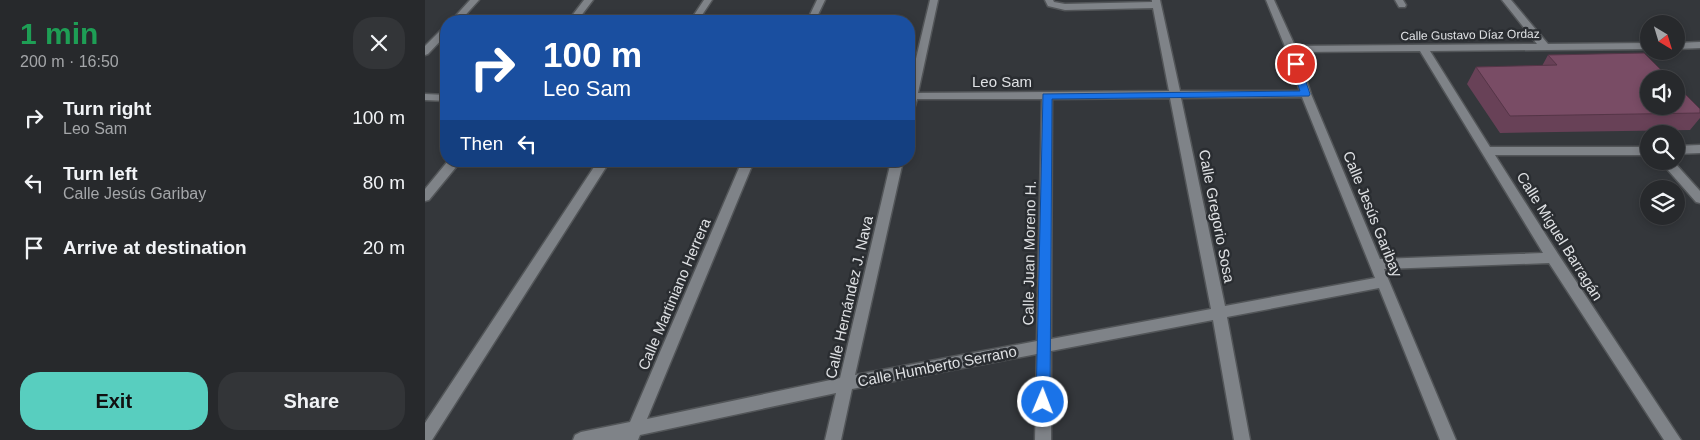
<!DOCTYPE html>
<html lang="en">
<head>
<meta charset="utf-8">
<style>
  :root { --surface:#27292c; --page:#333538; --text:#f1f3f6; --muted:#a4a6a9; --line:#434548; --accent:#58cebf }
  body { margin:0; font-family:Arial,sans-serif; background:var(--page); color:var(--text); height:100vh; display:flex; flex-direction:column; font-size:19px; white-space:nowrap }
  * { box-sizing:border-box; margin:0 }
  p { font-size:16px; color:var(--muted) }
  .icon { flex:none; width:28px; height:28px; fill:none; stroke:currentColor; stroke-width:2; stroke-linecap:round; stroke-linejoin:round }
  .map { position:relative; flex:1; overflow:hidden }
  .drawer { display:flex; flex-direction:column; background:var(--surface); width:425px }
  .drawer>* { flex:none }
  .top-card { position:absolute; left:15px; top:15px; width:475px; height:152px; border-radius:20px; box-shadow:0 2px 8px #0003,0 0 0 1px var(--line); background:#1a4fa0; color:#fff; overflow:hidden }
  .needle { width:32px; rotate:142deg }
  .buttons { position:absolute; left:1215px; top:15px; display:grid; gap:10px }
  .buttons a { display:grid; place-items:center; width:45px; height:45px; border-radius:50%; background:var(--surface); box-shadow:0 2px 8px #0003,0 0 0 1px var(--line); font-size:25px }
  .pin { position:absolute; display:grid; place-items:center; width:42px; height:42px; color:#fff; margin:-21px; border:2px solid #fff; border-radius:50%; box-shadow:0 1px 5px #0007 }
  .me { position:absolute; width:55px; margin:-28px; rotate:1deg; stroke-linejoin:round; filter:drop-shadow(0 0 4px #0008) }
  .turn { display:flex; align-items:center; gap:18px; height:105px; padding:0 20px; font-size:22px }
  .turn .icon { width:65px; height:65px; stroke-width:2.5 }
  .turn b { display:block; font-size:35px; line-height:42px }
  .then { display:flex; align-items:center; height:48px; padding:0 20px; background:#0003; gap:10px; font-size:19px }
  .round { display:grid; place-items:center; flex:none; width:52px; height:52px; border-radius:20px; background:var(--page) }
  .overview { display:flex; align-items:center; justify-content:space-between; height:85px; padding:0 20px }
  h1 { font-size:30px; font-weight:800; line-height:38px; color:#1e9e55 }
  .action { display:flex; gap:10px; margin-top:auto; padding:10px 20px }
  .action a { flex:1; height:58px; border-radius:20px; background:var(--accent); color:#111; font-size:20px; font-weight:800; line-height:58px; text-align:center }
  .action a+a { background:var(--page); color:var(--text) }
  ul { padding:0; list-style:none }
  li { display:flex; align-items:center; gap:15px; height:65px; padding:0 20px }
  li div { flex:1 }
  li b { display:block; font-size:19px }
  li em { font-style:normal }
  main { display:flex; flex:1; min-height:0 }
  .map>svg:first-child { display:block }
</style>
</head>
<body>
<main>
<section class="drawer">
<div class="overview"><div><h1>1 min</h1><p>200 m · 16:50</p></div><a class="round"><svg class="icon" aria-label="close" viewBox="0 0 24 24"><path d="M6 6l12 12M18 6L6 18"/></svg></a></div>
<ul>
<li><svg class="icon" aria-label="right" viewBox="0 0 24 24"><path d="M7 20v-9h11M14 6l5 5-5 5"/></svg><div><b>Turn right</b><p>Leo Sam</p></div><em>100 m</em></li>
<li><svg class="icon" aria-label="left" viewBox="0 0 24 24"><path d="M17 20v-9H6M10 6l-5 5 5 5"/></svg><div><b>Turn left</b><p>Calle Jesús Garibay</p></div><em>80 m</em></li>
<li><svg class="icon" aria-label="arrive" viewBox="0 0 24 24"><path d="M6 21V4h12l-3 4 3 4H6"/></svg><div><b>Arrive at destination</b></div><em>20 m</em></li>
</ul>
<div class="action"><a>Exit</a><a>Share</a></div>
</section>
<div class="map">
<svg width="1275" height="440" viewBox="0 0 1275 440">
  <rect width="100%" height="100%" fill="#34373b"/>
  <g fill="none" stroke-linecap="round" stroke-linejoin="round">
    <defs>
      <path id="minor" d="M45 0H54L35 21H26Z
        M159 0H168L152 21H143Z
        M392 0H400L390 21H382Z
        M505 0H513L493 93 744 91 728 8 640 10 623 6 620 0H628L629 2 640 4 727 2V0H735L755 91H875L861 49 841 0H849L870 46 1112 44 1077 0H1086L1123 44 1224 43V49L1005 51 1065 147H1224V155H1070L1133 254 1256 440H1239L1124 263 959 269 1031 440H1015L954 288 802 317 825 440H809L788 320 626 351V440H610L612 354 427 389 416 440H400L411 393 215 435 213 440H148L150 435 156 432 205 422 317 161H329L222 419 415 378 466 161H478L430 375 612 341 617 99H492L489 109 484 112V88ZM995 51 1118 253 955 259 886 94 872 52ZM877 97 950 278 800 306 756 98ZM745 98 786 309 626 339 627 99Z
        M970 0H978L981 5 980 7H974Z
        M21 27V35L3 54 0 55V46L18 28Z
        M1275 42V48L1251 49V43Z
        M0 94 21 95V101L0 100Z
        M1275 145V153L1251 154V146Z
        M23 161H36L4 200 0 201V189Z
        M1235 161H1248L1275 191V203L1271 202Z"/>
      <path id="tertiary" d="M279 0H287L273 21H265Z
        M173 161H185L7 440H0V423Z"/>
    </defs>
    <!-- minor casing -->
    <use href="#minor" stroke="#525558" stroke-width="3"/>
    <!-- tertiary casing -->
    <use href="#tertiary" stroke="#525558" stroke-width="3"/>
    <!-- minor -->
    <use href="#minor" fill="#7f8388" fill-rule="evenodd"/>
    <!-- tertiary -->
    <use href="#tertiary" fill="#7f8388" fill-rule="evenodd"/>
  </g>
  <!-- wall -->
  <path fill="#684157" d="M1123 55 1275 109V118L1265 130 1075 133 1042 84 1051 67 1117 66Z"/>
  <!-- building -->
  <path fill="#794c65" stroke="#553547" d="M1219 53 1245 79H1224V106H1251V85L1275 109V113L1085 116 1051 67 1132 65 1123 55Z"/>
  <!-- route -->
  <path fill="#1a73e8" stroke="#114b97" d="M871 61 875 64 885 94 884 96 627 99 625 402 623 407 618 409 613 407 611 402 618 94 875 91 866 64Z"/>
  <g text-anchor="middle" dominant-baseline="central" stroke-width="5" stroke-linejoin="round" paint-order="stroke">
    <!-- far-street labels -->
    <g font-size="12" fill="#dfe1e4" stroke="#2a2d31">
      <text transform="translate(1045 35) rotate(-1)">Calle Gustavo Díaz Ordaz</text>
    </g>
    <!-- street labels -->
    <g font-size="15" fill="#dfe1e4" stroke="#2a2d31">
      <text x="577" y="81">Leo Sam</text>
      <text transform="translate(948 214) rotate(68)">Calle Jesús Garibay</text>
      <text transform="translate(792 216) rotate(79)">Calle Gregorio Sosa</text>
      <text transform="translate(1135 236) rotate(58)">Calle Miguel Barragán</text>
      <text transform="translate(604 253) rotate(-89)">Calle Juan Moreno H.</text>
      <text transform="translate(249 294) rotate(-67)">Calle Martiniano Herrera</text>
      <text transform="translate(424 297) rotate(-77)">Calle Hernández J. Nava</text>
      <text transform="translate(512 366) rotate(-11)">Calle Humberto Serrano</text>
    </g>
  </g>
</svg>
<div class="buttons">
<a><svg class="needle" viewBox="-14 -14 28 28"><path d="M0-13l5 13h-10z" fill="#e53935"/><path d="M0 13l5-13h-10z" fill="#a4a6a9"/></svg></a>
<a><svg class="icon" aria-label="sound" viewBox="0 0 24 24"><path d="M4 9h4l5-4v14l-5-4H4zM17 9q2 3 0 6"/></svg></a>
<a><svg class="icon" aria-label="search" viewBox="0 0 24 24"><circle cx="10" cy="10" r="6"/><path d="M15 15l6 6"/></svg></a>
<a><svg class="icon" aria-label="layers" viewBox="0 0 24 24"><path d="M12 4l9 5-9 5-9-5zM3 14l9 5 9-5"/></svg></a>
</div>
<div class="pin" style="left:871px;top:64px;background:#d93025"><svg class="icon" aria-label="arrive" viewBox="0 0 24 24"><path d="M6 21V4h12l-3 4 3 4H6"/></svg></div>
<svg class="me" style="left:618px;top:402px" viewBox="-20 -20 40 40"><circle r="17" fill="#1a73e8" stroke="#fff" stroke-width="3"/><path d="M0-11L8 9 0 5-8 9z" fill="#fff"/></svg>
<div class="top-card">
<div class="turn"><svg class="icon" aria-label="right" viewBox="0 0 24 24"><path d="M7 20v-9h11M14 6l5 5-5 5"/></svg><div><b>100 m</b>Leo Sam</div></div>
<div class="then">Then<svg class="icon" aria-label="left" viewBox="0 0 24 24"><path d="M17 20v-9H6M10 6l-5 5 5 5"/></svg></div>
</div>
</div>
</main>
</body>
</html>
